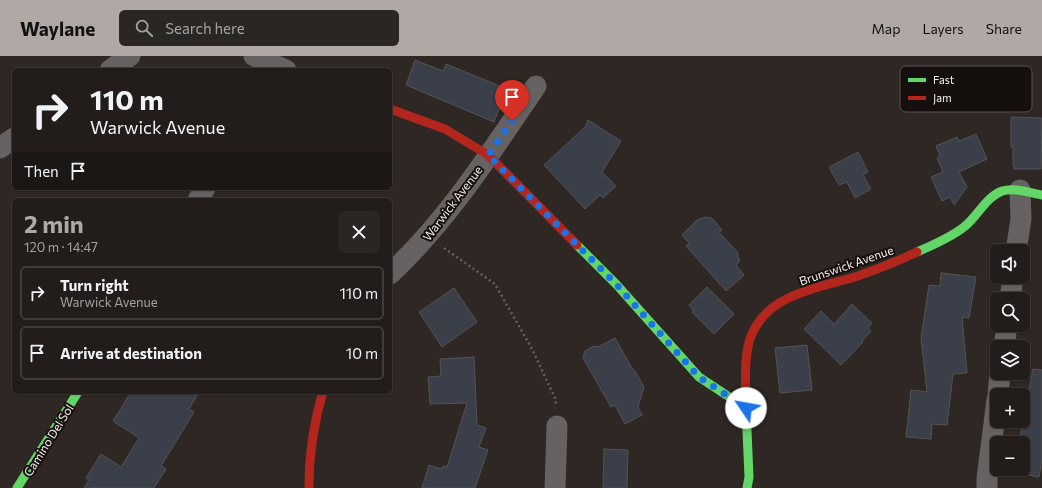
<!DOCTYPE html>
<html lang="en">
<head>
<meta charset="utf-8">
<style>
  :root { --surface:#221d1b; --page:#2a2624; --text:#f1f3f6; --muted:#a2a2a3; --line:#3f3b3a; --accent:#afa8a5 }
  body { margin:0; font-family:Commissioner,sans-serif; background:var(--page); color:var(--text); height:100vh; display:flex; flex-direction:column; font-size:15px; white-space:nowrap }
  * { box-sizing:border-box; margin:0 }
  p { font-size:13px; color:var(--muted) }
  .icon { flex:none; width:22px; height:22px; fill:none; stroke:currentColor; stroke-width:2; stroke-linecap:round; stroke-linejoin:round }
  .map { position:relative; flex:1; overflow:hidden }
  .details { position:absolute; left:12px; top:142px; width:380px; height:196px; display:flex; flex-direction:column; background:var(--surface); border-radius:6px; box-shadow:0 1px 3px #0004,0 0 0 1px var(--line) }
  .details>* { flex:none }
  .hud { position:absolute; left:12px; top:12px; width:380px; height:122px; border-radius:6px; box-shadow:0 1px 3px #0004,0 0 0 1px var(--line); background:#221d1b; color:var(--text); overflow:hidden }
  .fabs { position:absolute; left:990px; top:188px; display:grid; gap:8px }
  .fabs a { display:grid; place-items:center; width:40px; height:40px; border-radius:6px; background:var(--surface); box-shadow:0 1px 3px #0004,0 0 0 1px var(--line); font-size:20px }
  .pin { position:absolute; display:grid; place-items:center; width:34px; height:34px; color:#fff; margin:-41px -17px; border-radius:50% 50% 50% 0; rotate:-45deg; box-shadow:0 0 4px #0007 }
  .pin .icon { rotate:45deg }
  .me { position:absolute; width:44px; margin:-22px; rotate:303deg; stroke-linejoin:round; filter:drop-shadow(0 0 3px #0008) }
  .turn { display:flex; align-items:center; gap:14px; height:84px; padding:0 12px; font-size:18px }
  .turn .icon { width:52px; height:52px; stroke-width:2.5 }
  .turn b { display:block; font-size:28px; line-height:34px }
  .then { display:flex; align-items:center; height:38px; padding:0 12px; background:#0003; gap:8px; font-size:15px }
  .round { display:grid; place-items:center; flex:none; width:42px; height:42px; border-radius:6px; background:var(--page) }
  .head { display:flex; align-items:center; justify-content:space-between; height:68px; padding:0 12px }
  h1 { font-size:24px; font-weight:700; line-height:30px; color:var(--accent) }
  ul { padding:0; list-style:none }
  li { display:flex; align-items:center; gap:12px; height:54px; margin:0 8px 6px; padding:0 4px; border:2px solid var(--line); border-radius:6px }
  li div { flex:1 }
  li b { display:block; font-size:15px }
  li em { font-style:normal }
  header { display:flex; align-items:center; gap:24px; box-sizing:border-box; height:56px; padding:0 20px; background:var(--accent); color:#111 }
  header strong { font-size:19px }
  nav { display:flex; gap:22px; margin-inline-start:auto; font-size:14px }
  .search { width:280px; height:36px; background:var(--page); display:flex; align-items:center; gap:10px; box-sizing:border-box; padding:0 14px; border-radius:6px; color:var(--muted); font-size:15px }
  .map>svg:first-child { display:block }
</style>
</head>
<body>
<header>
<strong>Waylane</strong>
<div class="search"><svg class="icon" aria-label="search" viewBox="0 0 24 24"><circle cx="10" cy="10" r="6"/><path d="M15 15l6 6"/></svg>Search here</div>
<nav><a>Map</a><a>Layers</a><a>Share</a></nav>
</header>
<div class="map">
<svg width="1042" height="432" viewBox="0 0 1042 432">
  <rect width="100%" height="100%" fill="#2e2724"/>
  <!-- building -->
  <path fill="#3a3f4a" stroke="#545354" d="M415 4 443 15 446 8 507 33 494 66 406 29Z
    M1011 61 1042 62 1041 113H1014V110H1013V90L1011 91Z
    M588 64 621 85 602 116 616 130 603 142 600 139 585 153 544 109 585 71Z
    M976 78 987 103 959 116 967 131 954 149 950 141 942 145 931 121 943 116 937 102 940 100 936 90 957 81 959 85Z
    M858 96 868 116 863 119 871 133 855 142 847 126 839 129 829 111Z
    M706 161 712 162 722 174 719 176 739 198 737 199 740 205 736 209 744 219 726 235 686 190 689 187 682 179 697 164Z
    M941 217 976 221 969 262 962 261 967 317 953 318 947 369 932 368 931 383 906 381 911 334 927 336 921 282 929 229 940 230Z
    M707 231 734 258 714 278 692 256 694 255 689 249Z
    M454 232 477 266 442 291 419 256Z
    M852 248 872 267 868 272 871 275 862 285 863 286 841 309 804 273 821 255 834 268Z
    M615 282 633 314 635 315 644 331 638 351 642 359 625 368 615 349 611 351 583 302 585 295 594 290 598 291Z
    M807 289 812 334 780 337 775 292Z
    M474 301 477 369 486 372 479 391 488 394 475 432H422L429 409 441 413 443 410 447 411 467 347 430 348 428 321 441 320 440 303Z
    M1033 313 1042 314V404L1039 421 1014 416V413H1023V387H1019Z
    M131 336H199L189 353 194 356 161 410 166 413 154 432H84L89 424 86 422 101 398 121 411 139 382 113 365Z
    M604 393 628 394 627 432H603Z"/>
  <g fill="none" stroke-linecap="round" stroke-linejoin="round">
    <!-- path -->
    <path stroke="#64605f" stroke-width="2.5" stroke-dasharray="2 3" stroke-linecap="butt" d="M444 192 495 228 532 293 555 342 556 349"/>
    <!-- street -->
    <path stroke="#656261" stroke-width="21" d="M254 0 286 14
      M110 14 130 0
      M0 92 14 82
      M198 144 205 132
      M1016 195 1021 163 1020 134
      M390 218C448 164 491 96 536 30
      M1010 243 1013 221
      M1004 291 1007 269
      M998 339 1000 317
      M555 432 557 370
      M987 432V422L997 344"/>
    <!-- fast -->
    <path stroke="#63d668" stroke-width="9" d="M577 189 616 228 699 321 746 352 749 421 747 432
      M917 196C933 189 950 182 964 171 977 161 986 141 1002 135 1015 131 1030 137 1042 139
      M17 432 78 336"/>
    <!-- jam -->
    <path stroke="#b3261e" stroke-width="9" d="M390 53 445 73 488 99 577 189
      M746 352C746 329 743 302 751 280 768 237 820 232 858 220 878 213 898 205 917 196
      M309 432C309 397 313 369 323 336"/>
  </g>
  <g fill="none" stroke-linecap="round" stroke-linejoin="round">
    <!-- route -->
    <path stroke="#1a73e8" stroke-width="7" stroke-dasharray="0 12.6" d="M512 65 488 99 616 228 699 321 746 352"/>
  </g>
  <g text-anchor="middle" dominant-baseline="central" stroke-width="4" stroke-linejoin="round" paint-order="stroke">
    <!-- street labels -->
    <g font-size="12" fill="#f5edea" stroke="#15100e">
      <text transform="translate(452 147) rotate(-53)">Warwick Avenue</text>
      <text transform="translate(846 209) rotate(-19)">Brunswick Avenue</text>
      <text transform="translate(48 384) rotate(-58)">Camino Del Sol</text>
    </g>
  </g>
  <!-- legend -->
  <rect x="900" y="10" width="132" height="46" rx="6" fill="#15100e" stroke="#585250" stroke-width="1"/>
  <rect x="908" y="22" width="18" height="4" fill="#63d668"/>
  <rect x="908" y="40" width="18" height="4" fill="#b3261e"/>
  <g font-size="11" fill="#f5edea">
    <text x="933" y="28">Fast</text>
    <text x="933" y="46">Jam</text>
  </g>
</svg>
<div class="fabs">
<a><svg class="icon" aria-label="sound" viewBox="0 0 24 24"><path d="M4 9h4l5-4v14l-5-4H4zM17 9q2 3 0 6"/></svg></a>
<a><svg class="icon" aria-label="search" viewBox="0 0 24 24"><circle cx="10" cy="10" r="6"/><path d="M15 15l6 6"/></svg></a>
<a><svg class="icon" aria-label="layers" viewBox="0 0 24 24"><path d="M12 4l9 5-9 5-9-5zM3 14l9 5 9-5"/></svg></a>
<a>+</a>
<a>−</a>
</div>
<div class="pin" style="left:512px;top:65px;background:#d93025"><svg class="icon" aria-label="arrive" viewBox="0 0 24 24"><path d="M6 21V4h12l-3 4 3 4H6"/></svg></div>
<svg class="me" style="left:746px;top:352px" viewBox="-20 -20 40 40"><circle r="19" fill="#fff"/><path d="M0-13L10 11 0 6-10 11z" fill="#1a73e8"/></svg>
<div class="hud">
<div class="turn"><svg class="icon" aria-label="right" viewBox="0 0 24 24"><path d="M7 20v-9h11M14 6l5 5-5 5"/></svg><div><b>110 m</b>Warwick Avenue</div></div>
<div class="then">Then<svg class="icon" aria-label="arrive" viewBox="0 0 24 24"><path d="M6 21V4h12l-3 4 3 4H6"/></svg></div>
</div>
<section class="details">
<div class="head"><div><h1>2 min</h1><p>120 m · 14:47</p></div><a class="round"><svg class="icon" aria-label="close" viewBox="0 0 24 24"><path d="M6 6l12 12M18 6L6 18"/></svg></a></div>
<ul>
<li><svg class="icon" aria-label="right" viewBox="0 0 24 24"><path d="M7 20v-9h11M14 6l5 5-5 5"/></svg><div><b>Turn right</b><p>Warwick Avenue</p></div><em>110 m</em></li>
<li><svg class="icon" aria-label="arrive" viewBox="0 0 24 24"><path d="M6 21V4h12l-3 4 3 4H6"/></svg><div><b>Arrive at destination</b></div><em>10 m</em></li>
</ul>
</section>
</div>
</body>
</html>
